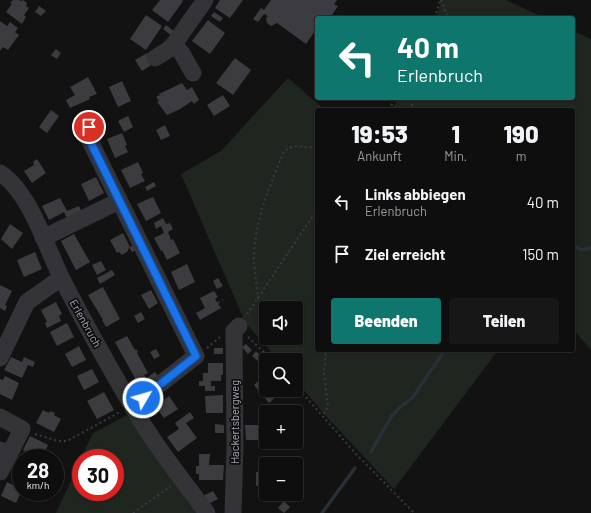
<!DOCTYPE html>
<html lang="de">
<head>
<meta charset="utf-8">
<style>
  :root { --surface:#0e0e0e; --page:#171717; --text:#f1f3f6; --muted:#9b9c9e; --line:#2e2e2e; --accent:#0f766e }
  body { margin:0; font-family:Barlow,sans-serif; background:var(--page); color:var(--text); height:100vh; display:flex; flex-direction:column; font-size:15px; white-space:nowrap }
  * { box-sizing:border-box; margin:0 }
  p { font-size:13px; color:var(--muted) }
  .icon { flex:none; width:22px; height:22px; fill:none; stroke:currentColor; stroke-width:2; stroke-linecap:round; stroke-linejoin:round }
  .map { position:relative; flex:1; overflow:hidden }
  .panel { position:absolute; left:315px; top:108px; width:260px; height:244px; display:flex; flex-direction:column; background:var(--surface); border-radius:4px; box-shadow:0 1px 3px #0004,0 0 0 1px var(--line) }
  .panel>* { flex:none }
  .banner { position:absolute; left:315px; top:16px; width:260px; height:84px; border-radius:4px; box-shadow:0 1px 3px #0004,0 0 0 1px var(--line); background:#0f766e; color:#fff; overflow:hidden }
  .fabs { position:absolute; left:259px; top:301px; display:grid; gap:8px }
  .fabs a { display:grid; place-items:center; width:44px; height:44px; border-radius:4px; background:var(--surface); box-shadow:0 1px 3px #0004,0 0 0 1px var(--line); font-size:20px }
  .speed { position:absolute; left:12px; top:449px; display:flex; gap:8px; font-size:20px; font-weight:700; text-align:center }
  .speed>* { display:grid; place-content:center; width:52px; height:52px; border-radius:50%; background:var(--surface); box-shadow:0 1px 3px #0004,0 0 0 1px var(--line); line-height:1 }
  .speed small { font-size:10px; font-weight:400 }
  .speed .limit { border:6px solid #d22; background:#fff; color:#111 }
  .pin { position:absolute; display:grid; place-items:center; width:34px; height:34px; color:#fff; margin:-17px; border:2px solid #fff; border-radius:50%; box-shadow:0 1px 4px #0007 }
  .me { position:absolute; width:44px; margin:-22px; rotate:52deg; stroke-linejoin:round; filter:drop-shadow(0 0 3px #0008) }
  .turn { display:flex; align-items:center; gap:14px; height:84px; padding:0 16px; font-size:18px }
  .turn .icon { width:52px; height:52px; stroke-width:2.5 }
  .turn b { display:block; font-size:28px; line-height:34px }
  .eta { display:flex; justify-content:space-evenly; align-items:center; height:68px; text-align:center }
  .eta b { font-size:24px; font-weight:800; line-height:28px }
  .primary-button { display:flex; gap:8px; margin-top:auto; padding:8px 16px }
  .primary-button a { flex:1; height:46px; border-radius:4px; background:var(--accent); color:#fff; font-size:16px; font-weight:800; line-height:46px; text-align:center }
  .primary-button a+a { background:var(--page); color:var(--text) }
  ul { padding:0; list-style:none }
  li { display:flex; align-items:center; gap:12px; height:52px; padding:0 16px }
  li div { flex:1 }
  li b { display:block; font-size:15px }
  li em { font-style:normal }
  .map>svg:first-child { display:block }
</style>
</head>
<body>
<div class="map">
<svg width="591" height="513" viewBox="0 0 591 513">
  <rect width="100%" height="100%" fill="#121213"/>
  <!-- green -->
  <path fill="#1e261f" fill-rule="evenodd" d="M441 0H506L545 18H437Z
    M573 31 591 39V350L573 329V110H392L398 98H573Z
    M288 78 325 110H317V350H498L394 489 324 414 296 381V360H278L245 322 181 174 221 151ZM266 308H296V338H266Z
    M127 415 148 441 200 513H56L81 459V492H115V458H81L93 433Z"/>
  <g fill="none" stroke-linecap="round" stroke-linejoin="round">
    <!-- stream -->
    <path stroke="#282f37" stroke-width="3.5" d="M573 246 583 250 591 248
      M371 452 391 417 397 410 413 397 445 350
      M322 513 355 468"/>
  </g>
  <!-- building -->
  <path fill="#3c3c40" d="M13 0H19L21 1 23 0 27 3 26 6 29 8 24 15 26 17 22 24 6 12 12 4 10 3Z
    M160 0H182L183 1 168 22 152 10Z
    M220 0H243L230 18 215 8Z
    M271 0H337L334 4 338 6 330 18H317V28L306 44 277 23 271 26 267 23 266 18 268 16 264 14 258 22 253 19 261 8 264 10Z
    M39 6 46 11 41 16 35 12Z
    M214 12 223 18 220 22 211 16Z
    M146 15 162 26 146 50 130 39Z
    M208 20 225 33 210 54 192 41Z
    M0 21 7 26 10 22 18 28 15 32 19 35 8 50 3 47 0 51Z
    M166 25 175 32 172 36 163 29Z
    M56 49 61 53 57 59 51 55Z
    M147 53 153 64 142 71 135 60Z
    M235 58 251 70 233 95 216 83Z
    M88 77 97 94 89 97 90 99 88 100 70 108 66 100 75 95 70 87Z
    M122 81 131 101 118 107 109 87Z
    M182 83 187 90 192 87 199 100 194 104 192 101 180 109 167 115 157 102 159 101 156 97 160 95 159 94Z
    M223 95 230 106 214 116 207 105Z
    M51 110 59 116 47 133 39 127Z
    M128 116 133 127 124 132 118 121Z
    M165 125 170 136 161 140 156 130Z
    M122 133 127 145 125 146 128 152 115 158 107 139Z
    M37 159 46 173 32 183 24 171 34 165 33 162Z
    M138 162 143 173 141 174 145 181 130 188 121 170Z
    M96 177 104 193 89 201 81 184Z
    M154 182 156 186 147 191 145 187Z
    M153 197 161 213 146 221 137 204Z
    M60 198 67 211 79 206 82 213 68 220 64 212 49 220 42 206Z
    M163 218 166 224 170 223 173 229 168 232 171 240 173 239 180 253 167 260 162 250 161 251 154 238 164 233 161 226 156 229 154 223Z
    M10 224 23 233 12 249 1 239Z
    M123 233 130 247 134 245 136 250 132 252 129 247 128 251 122 255 119 252 117 253 110 240Z
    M74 234 90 262 76 270 61 241Z
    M35 252 42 269 24 277 17 260Z
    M101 261 106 270 97 275 92 265Z
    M187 264 195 282 179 290 171 272Z
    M112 270 115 275 100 284 97 278Z
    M218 278 223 286 217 289 213 281Z
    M0 285 12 291 5 305 7 306 5 311 0 308Z
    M103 287 120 319 106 327 102 320H103L88 295Z
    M151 290 158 303 149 309 141 295Z
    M214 291 218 297 215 299 221 308 200 320 196 313 205 308 200 298Z
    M56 302 62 314 59 316 61 321 47 328 45 323 47 322 41 310Z
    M141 312 145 319 138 323 134 316Z
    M67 323 74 337 57 346 50 332Z
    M127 336 135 350 136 349 138 352 137 353 148 373 144 375 146 378 143 379 142 376 136 380 115 342Z
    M246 344 252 350 248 354 242 347Z
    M79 346 86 360 72 367 65 354Z
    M214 348H223V354H214Z
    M156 349 160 356 154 359 150 352Z
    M256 351 262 357 258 361 252 356Z
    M11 357 22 362 24 357 35 362 33 367 28 365 22 378 4 370Z
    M208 363H223V375H221V381H211V386H215V391H205V386H199V381H203V373H208Z
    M92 369 99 382 84 390 77 376Z
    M155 372 160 379 153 384 148 377Z
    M266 374V390H279L281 392 269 403 254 385Z
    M5 376 19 383 12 400 0 394V379L3 380Z
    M104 392 114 410 97 419 87 401Z
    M223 395V413H206L205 396Z
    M169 396 178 409 164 418 155 406Z
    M43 410 49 413 50 411 55 413 54 415 61 419 54 432 36 423Z
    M190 412 194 418 186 423 197 438 178 452 167 437 179 429 175 423Z
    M215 424 224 425V433H215Z
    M245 425H262V428H265V433H262V440H246Z
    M30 436 48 445 45 451 43 450 39 457 23 450Z
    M199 454H210L209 465H224L223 480H199V474H196V466H199Z
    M19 459 21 460V477L12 473Z
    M256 472H266V486H256Z
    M7 482 21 489V492L16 503 1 496Z
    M213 491 218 499 208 504 203 496Z
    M284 501 290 507 284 513 278 508Z"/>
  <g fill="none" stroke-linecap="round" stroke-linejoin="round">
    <!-- path -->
    <path stroke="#393a3f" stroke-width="2" stroke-dasharray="2 3" stroke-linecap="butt" d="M441 0 447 15V18
      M435 18 440 0
      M389 110 395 98
      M409 110 416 98
      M258 299C257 287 255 275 254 263 253 223 270 186 284 151L294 146 317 148
      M218 303 223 300
      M247 314 317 210
      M248 337 272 360
      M207 348 220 337
      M296 386 356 454 414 513
      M324 414 328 406 324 373 326 350
      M35 434 58 441H67L120 412
      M133 513 171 486"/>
    <!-- minor -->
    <path stroke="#333338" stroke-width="17" d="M174 44 181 52 193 73
      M155 58 168 50 174 44 205 0
      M89 127V139L196 356 132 406
      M0 173C30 192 46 247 62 279 84 322 108 365 132 406 154 444 181 478 207 513
      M43 238 119 201
      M0 358 27 302 61 278
      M0 417 22 429 9 455
      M0 450 9 455 0 472
      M233 513 235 447 234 331 239 326"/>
  </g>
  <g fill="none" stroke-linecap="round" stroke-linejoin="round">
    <defs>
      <path id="route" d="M89 127V139L196 356 143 398"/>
    </defs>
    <!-- route casing -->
    <use href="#route" stroke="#114b97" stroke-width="10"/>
    <!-- route -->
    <use href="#route" stroke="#1a73e8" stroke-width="7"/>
  </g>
  <g text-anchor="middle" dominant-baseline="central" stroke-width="3.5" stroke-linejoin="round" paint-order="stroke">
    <!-- street labels -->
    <g font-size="11" fill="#a3a7b4" stroke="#0d0d0e">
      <text transform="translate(86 323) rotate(61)">Erlenbruch</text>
      <text transform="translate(234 422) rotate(-90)">Hackertsbergweg</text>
    </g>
  </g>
</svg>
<div class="fabs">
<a><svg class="icon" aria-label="sound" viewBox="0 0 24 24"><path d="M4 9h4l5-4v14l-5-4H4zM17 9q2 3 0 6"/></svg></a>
<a><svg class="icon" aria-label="search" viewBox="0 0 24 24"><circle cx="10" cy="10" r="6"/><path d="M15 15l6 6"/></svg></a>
<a>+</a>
<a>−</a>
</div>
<div class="speed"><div>28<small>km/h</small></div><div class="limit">30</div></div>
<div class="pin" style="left:89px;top:127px;background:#d93025"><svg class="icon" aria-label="arrive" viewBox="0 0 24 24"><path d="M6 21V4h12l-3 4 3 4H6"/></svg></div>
<svg class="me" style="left:143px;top:398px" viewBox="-20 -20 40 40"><circle r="17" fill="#1a73e8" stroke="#fff" stroke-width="3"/><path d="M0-11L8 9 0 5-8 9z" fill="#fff"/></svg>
<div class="banner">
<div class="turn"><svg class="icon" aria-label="left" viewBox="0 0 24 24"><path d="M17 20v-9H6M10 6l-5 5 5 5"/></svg><div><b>40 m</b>Erlenbruch</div></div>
</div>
<section class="panel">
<div class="eta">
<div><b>19:53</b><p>Ankunft</p></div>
<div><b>1</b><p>Min.</p></div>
<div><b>190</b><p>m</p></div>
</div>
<ul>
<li><svg class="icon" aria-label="left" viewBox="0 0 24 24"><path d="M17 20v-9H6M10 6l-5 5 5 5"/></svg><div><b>Links abbiegen</b><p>Erlenbruch</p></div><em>40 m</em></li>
<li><svg class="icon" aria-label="arrive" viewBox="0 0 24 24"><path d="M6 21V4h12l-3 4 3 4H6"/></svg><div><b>Ziel erreicht</b></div><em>150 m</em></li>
</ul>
<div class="primary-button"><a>Beenden</a><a>Teilen</a></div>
</section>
</div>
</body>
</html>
